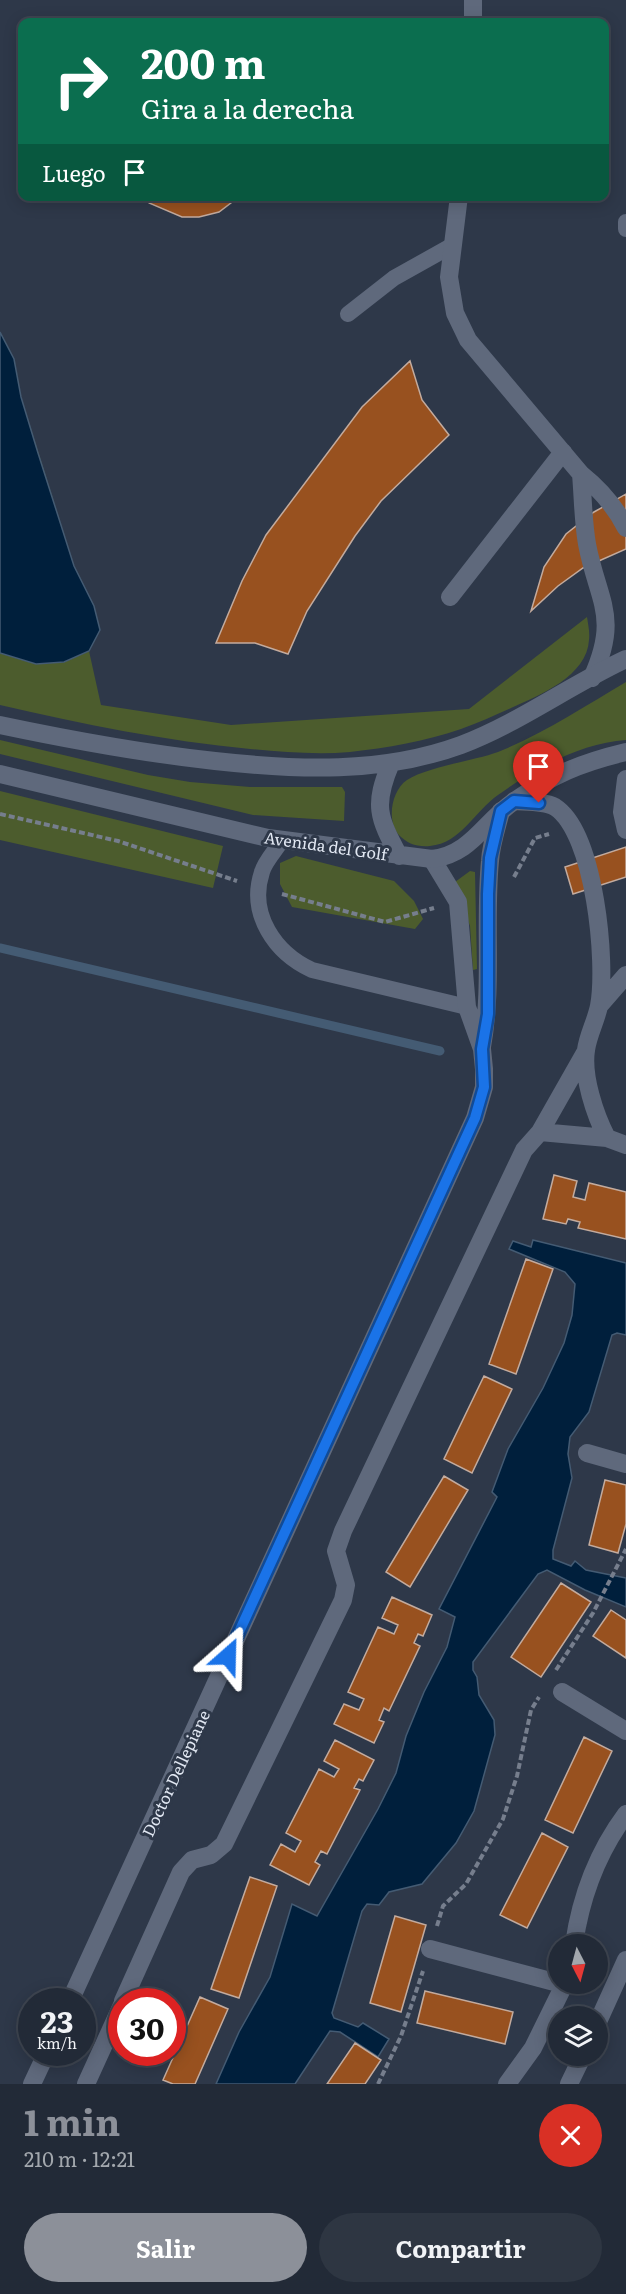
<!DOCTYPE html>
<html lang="es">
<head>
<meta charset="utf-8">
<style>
  :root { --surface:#222a37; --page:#2e3642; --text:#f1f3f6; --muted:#a2a7ad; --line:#3f4652; --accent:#8c9099 }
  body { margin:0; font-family:Literata,serif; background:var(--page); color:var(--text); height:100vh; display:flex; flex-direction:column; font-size:22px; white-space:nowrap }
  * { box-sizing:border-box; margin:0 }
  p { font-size:20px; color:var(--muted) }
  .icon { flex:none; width:33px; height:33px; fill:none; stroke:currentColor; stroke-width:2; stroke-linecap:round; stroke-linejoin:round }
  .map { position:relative; height:2084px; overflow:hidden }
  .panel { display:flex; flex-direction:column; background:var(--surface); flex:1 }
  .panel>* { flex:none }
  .guide { position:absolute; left:18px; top:18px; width:591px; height:183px; border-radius:12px; box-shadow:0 3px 15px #0003,0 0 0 2px var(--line); background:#0b6e4f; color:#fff; overflow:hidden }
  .needle { width:39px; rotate:174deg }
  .tools { position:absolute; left:548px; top:1934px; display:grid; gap:12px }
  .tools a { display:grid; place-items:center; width:60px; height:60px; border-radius:50%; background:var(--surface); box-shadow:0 3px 15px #0003,0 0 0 2px var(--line); font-size:30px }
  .speed { position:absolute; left:18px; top:1988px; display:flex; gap:12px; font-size:30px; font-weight:700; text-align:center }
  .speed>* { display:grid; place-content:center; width:78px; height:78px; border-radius:50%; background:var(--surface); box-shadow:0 3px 15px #0003,0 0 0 2px var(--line); line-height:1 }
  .speed small { font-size:15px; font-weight:400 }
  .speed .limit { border:9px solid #d22; background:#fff; color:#111 }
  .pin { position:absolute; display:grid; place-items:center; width:51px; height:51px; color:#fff; margin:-62px -26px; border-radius:50% 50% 50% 0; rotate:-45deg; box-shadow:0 0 6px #0007 }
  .pin .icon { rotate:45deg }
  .me { position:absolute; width:66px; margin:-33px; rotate:25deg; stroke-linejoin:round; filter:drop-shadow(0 0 4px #0008) }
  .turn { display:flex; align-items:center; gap:21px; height:126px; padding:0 24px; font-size:27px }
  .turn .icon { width:78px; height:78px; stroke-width:2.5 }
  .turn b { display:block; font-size:42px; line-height:51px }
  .then { display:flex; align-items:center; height:57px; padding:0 24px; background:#0003; gap:12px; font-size:22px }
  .round { display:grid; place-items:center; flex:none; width:63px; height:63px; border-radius:32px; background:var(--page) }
  .headline { display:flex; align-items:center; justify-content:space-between; height:102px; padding:0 24px }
  h1 { font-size:36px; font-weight:700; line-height:45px; color:var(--accent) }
  .button { display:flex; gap:12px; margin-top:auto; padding:12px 24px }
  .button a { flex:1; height:69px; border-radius:36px; background:var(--accent); color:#fff; font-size:24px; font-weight:700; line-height:69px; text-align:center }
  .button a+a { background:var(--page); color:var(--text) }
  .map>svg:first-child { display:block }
</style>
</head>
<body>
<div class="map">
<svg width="626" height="2084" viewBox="0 0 626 2084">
  <rect width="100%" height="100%" fill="#2e3849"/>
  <!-- green -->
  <path fill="#4c5c2d" d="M0 332 14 359 21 397 74 566 94 606 100 630 89 651 101 705 231 725 469 709 587 617C588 624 590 632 589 640 587 676 540 695 511 708 495 715 478 723 461 729 427 741 386 748 350 752 317 755 283 752 250 749 166 741 82 724 0 705Z
    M626 682V740C581 743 534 769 498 795 474 812 461 843 430 846 417 847 407 844 398 834 387 820 391 791 407 780 427 767 473 761 498 752 543 734 585 706 626 682Z
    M0 740 148 775 190 782 250 787H342L345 792 344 821 253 815 0 754Z
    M0 791 223 846 213 888 0 840Z
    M296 856 394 881 414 901 423 919 415 929 292 907 280 884V863Z
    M470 871 475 872 477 969 473 970 470 926 455 882Z"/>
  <!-- water -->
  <path fill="#001f3c" stroke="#445b73" stroke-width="1.5" d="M0 332 14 359 21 397 38 453 74 566 94 606 100 630 89 651 64 662 36 664 0 653Z
    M533 1240 626 1263V1335L617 1333 612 1335 589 1412 570 1437 568 1454 572 1478 553 1550V1559L571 1566 575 1561 586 1570 626 1578V1607L585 1590 547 1570 538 1574 473 1662V1670L477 1677 479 1695 494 1720 495 1735 474 1811 456 1843 422 1884 389 1892 379 1905 367 1904 362 1911 332 2013 334 2018 358 2027 363 2023 389 2039 378 2057 340 2032 330 2031 295 2084H216L239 2032 270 1977 292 1904 317 1916 378 1809 396 1773 406 1736 424 1692 447 1647 455 1617 439 1609 497 1497 492 1492 508 1449 543 1388 564 1343 572 1315 575 1284 565 1272 509 1249 513 1241 531 1247Z"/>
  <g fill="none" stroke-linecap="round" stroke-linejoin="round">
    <!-- stream -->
    <path stroke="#445b73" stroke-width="9" d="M0 948 440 1051"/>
  </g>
  <!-- building -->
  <path fill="#98511f" stroke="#c3ab9e" stroke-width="1.5" d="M144 196H240L219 212 199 217H182L149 203Z
    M410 361 422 400 449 435 381 501 355 536 307 611 288 654 255 643H216L242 581 266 535 362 407Z
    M626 494V549L583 568 558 586 531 611 544 567 566 534 594 512Z
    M626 847V877L573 894 565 867Z
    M554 1175 577 1181 573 1197 585 1200 589 1183 626 1192V1239L578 1228 580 1222 568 1219 566 1224 543 1219Z
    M526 1259 553 1269 516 1374 489 1364Z
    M484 1376 512 1389 472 1473 444 1459Z
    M444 1476 468 1490 410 1587 386 1572Z
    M605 1480 626 1485V1524L618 1553 589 1545Z
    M561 1583 591 1602 541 1677 511 1657Z
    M392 1597 432 1615 423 1636 418 1634 414 1643 420 1646 389 1711 384 1708 379 1720 384 1722 374 1743 334 1724 344 1704 359 1710 364 1699 348 1692 378 1627 394 1634 398 1625 382 1618Z
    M611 1610 626 1620V1658L593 1636Z
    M584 1737 612 1751 573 1833 545 1820Z
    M335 1740 374 1760 363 1781 359 1779 354 1788 360 1790 327 1854 321 1851 315 1862 320 1865 309 1885 270 1865 281 1844 295 1852 301 1841 286 1833 319 1769 334 1777 339 1769 324 1761Z
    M542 1833 568 1847 527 1928 500 1915Z
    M250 1877 277 1886 239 1998 211 1989Z
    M395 1916 426 1925 401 2012 370 2003Z
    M425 1991 513 2012 505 2044 417 2023Z
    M200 1997 228 2009 195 2084H173L163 2080Z
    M355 2043 381 2060 365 2084H327Z"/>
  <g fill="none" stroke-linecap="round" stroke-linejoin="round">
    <!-- path -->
    <path stroke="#767e8d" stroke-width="4" stroke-dasharray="6 3" stroke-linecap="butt" d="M0 814 118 841 237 881
      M514 877 535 838 549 834
      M282 894 385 922 434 908
      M556 1670 593 1613 626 1549
      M437 1926 443 1906 466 1884 503 1819 517 1776 531 1710 539 1697
      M378 2084 401 2036 423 1971"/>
    <!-- service -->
    <path stroke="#5f697c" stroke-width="16" d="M626 222V229
      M348 314 394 278 453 245
      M282 840C276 850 265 861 262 872 248 914 275 953 312 970L467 1007"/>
    <!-- minor -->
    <path stroke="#5f697c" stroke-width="18" d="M473 0V22
      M459 196 449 277 455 313 468 340 581 474C601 490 615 506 626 528
      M581 474C583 497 583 521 587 544 598 602 620 616 592 678
      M450 597 563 452
      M626 779 622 812 626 830
      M514 801C526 802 544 801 555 807 595 833 607 963 599 1006 596 1021 588 1035 586 1050 582 1076 595 1115 607 1138L626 1145
      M599 1006 626 975
      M482 1047C493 986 484 923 490 861 491 844 497 827 501 811
      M540 1132 586 1051
      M587 1453 626 1464
      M562 1692 626 1731
      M574 1944C581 1896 597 1853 626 1814
      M430 1949 558 1983
      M70 2001 475 1118 484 1087V1069L482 1049 467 1007 458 902 432 859
      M123 2001 181 1872 192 1860 211 1855 224 1844 343 1600 346 1585 336 1551 343 1531 524 1150 540 1132 607 1138
      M597 2024 626 1960
      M32 2084 47 2052
      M86 2084 122 2005
      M507 2084 533 2048 565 1983
      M569 2084 583 2055"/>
    <!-- tertiary -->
    <path stroke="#5f697c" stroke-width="18" d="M0 725C71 740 142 753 215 761 297 770 382 774 461 745 519 723 570 685 626 659
      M391 763C373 805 378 817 399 856
      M0 774 268 838 432 859C471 854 483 823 513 802 552 775 580 763 626 752"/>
  </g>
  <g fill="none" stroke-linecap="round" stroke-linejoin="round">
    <defs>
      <path id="route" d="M228 1656 475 1118 484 1087 482 1049 488 1014V894L490 858 501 811 514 801 539 803"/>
    </defs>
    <!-- route casing -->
    <use href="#route" stroke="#114b97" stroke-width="15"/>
    <!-- route -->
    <use href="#route" stroke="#1a73e8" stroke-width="10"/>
  </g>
  <g text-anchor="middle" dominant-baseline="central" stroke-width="6" stroke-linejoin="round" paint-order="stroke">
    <!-- street labels -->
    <g font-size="16" fill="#e1e7f2" stroke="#2e3849">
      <text transform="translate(326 845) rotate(8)">Avenida del Golf</text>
      <text transform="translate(175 1773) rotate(-65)">Doctor Dellepiane</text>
    </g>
  </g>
</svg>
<div class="tools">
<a><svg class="needle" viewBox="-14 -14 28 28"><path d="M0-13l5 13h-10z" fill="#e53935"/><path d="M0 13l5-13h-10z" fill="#a2a7ad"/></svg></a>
<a><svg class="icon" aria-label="layers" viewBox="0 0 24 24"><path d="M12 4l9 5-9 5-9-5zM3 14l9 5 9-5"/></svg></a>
</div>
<div class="speed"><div>23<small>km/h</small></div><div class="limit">30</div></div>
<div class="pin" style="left:539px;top:803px;background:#d93025"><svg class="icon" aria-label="arrive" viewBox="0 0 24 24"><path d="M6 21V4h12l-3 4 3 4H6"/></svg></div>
<svg class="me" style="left:228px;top:1656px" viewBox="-20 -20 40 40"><path d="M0-17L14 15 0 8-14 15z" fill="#1a73e8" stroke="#fff" stroke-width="4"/></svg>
<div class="guide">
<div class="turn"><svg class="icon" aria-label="right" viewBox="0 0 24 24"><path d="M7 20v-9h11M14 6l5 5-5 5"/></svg><div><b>200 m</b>Gira a la derecha</div></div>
<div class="then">Luego<svg class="icon" aria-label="arrive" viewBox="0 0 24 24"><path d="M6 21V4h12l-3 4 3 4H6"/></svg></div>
</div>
</div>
<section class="panel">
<div class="headline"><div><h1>1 min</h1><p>210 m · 12:21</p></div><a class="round" style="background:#d93025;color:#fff"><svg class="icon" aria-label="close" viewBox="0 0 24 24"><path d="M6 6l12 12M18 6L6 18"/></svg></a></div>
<div class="button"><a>Salir</a><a>Compartir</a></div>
</section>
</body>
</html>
